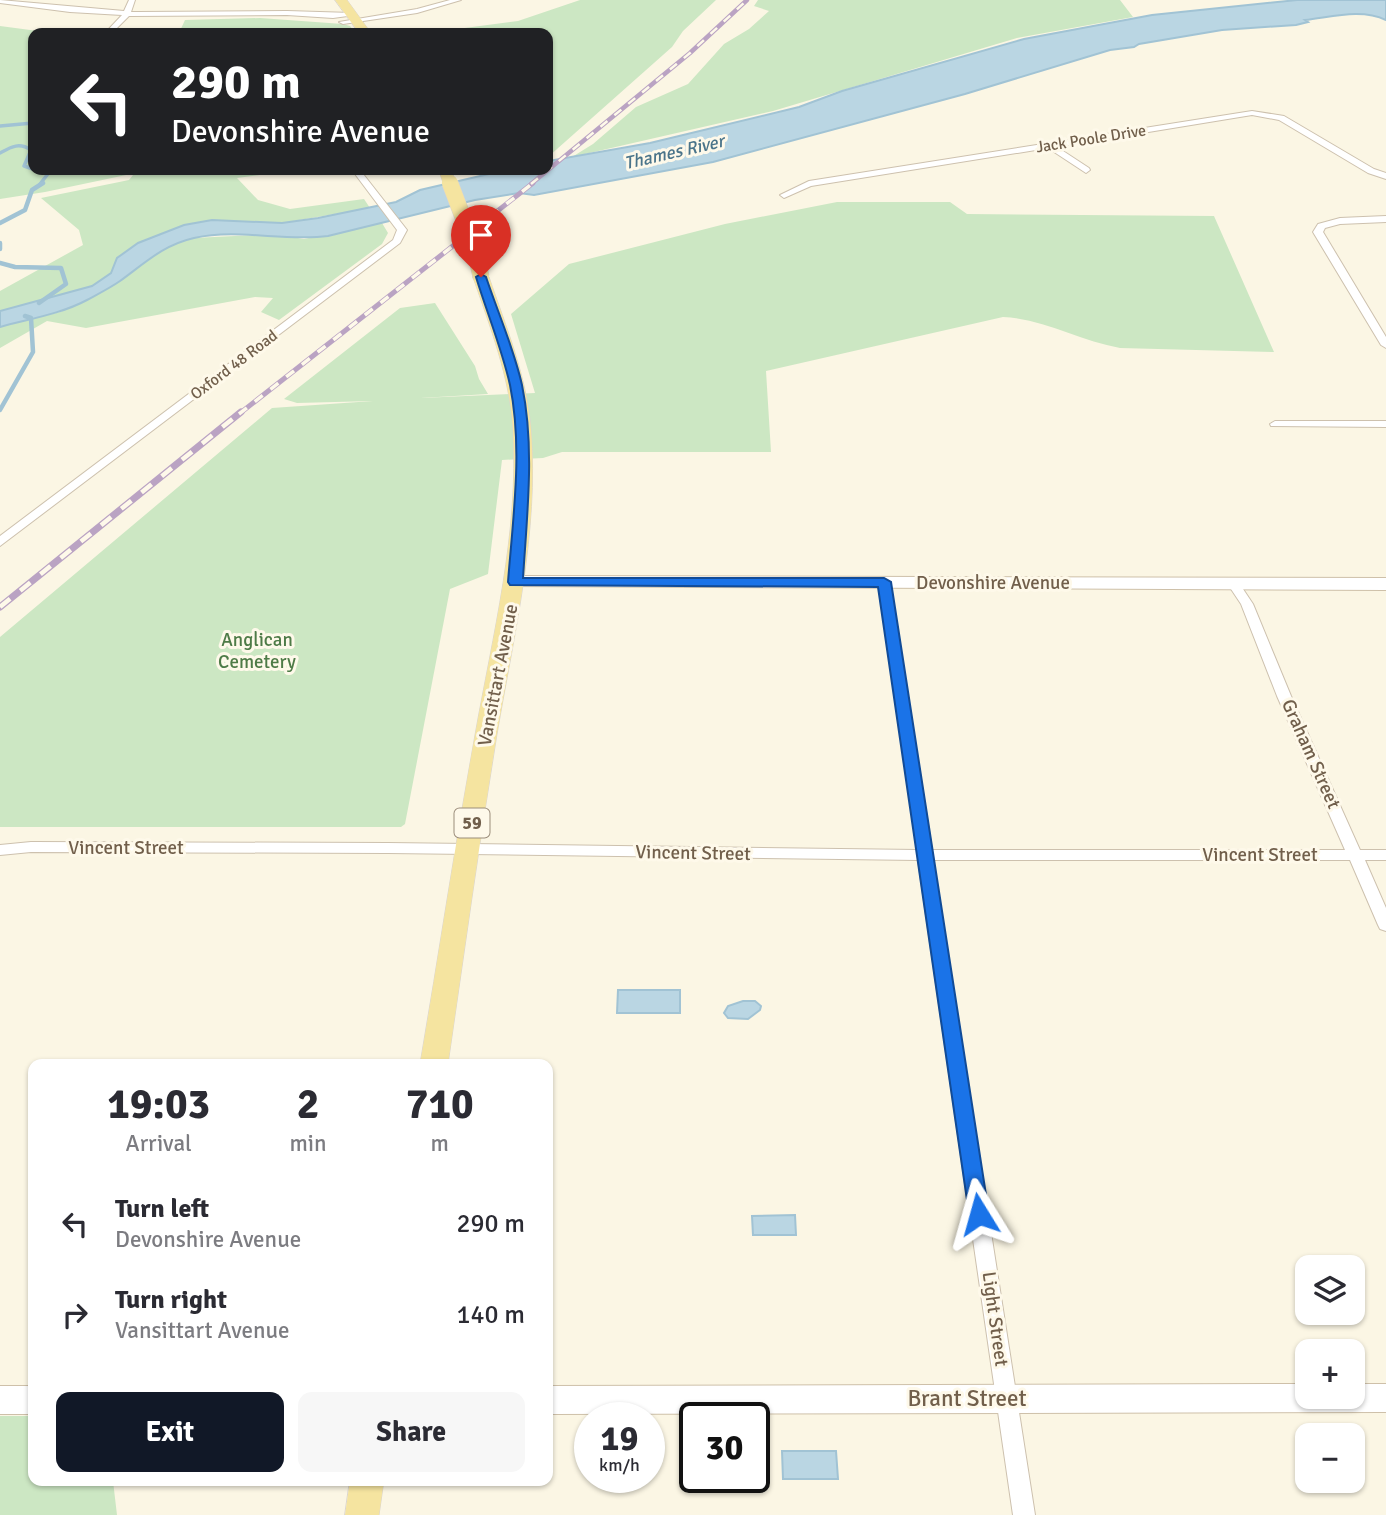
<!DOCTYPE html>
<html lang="en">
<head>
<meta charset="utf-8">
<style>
  :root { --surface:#fff; --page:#f7f7f7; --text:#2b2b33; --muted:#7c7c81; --accent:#111827 }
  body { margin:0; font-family:Signika,sans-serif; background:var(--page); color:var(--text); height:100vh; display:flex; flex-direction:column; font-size:26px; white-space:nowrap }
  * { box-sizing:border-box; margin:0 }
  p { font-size:23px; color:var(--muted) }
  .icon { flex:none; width:38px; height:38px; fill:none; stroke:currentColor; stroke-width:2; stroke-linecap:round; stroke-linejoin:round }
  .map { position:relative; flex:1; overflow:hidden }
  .sheet { position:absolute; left:28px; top:1059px; width:525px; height:427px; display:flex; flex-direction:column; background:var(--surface); border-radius:14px; box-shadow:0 2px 5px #0004 }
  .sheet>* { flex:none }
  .top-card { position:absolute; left:28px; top:28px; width:525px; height:147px; border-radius:14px; box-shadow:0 2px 5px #0004; background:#202124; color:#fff; overflow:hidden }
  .buttons { position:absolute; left:1295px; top:1255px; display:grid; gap:14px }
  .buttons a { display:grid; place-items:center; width:70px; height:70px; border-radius:14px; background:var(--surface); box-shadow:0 2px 5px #0004; font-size:35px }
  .speed { position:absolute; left:574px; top:1402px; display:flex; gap:14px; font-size:35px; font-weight:700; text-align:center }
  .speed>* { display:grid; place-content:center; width:91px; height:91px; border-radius:50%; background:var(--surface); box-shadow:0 2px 5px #0004; line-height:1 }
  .speed small { font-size:18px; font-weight:400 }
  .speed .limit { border:4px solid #111; border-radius:10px; background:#fff; color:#111 }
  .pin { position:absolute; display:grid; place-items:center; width:60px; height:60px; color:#fff; margin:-72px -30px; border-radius:50% 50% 50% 0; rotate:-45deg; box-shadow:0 0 7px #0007 }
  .pin .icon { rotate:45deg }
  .me { position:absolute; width:77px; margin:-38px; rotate:352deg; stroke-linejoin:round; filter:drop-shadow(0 0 5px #0008) }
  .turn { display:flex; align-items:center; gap:24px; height:147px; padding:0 28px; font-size:32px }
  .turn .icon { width:91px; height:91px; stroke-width:2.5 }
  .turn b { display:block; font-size:49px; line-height:60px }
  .eta { display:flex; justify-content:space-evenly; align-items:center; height:119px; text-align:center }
  .eta b { font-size:42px; font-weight:800; line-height:49px }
  .button { display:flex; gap:14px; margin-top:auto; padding:14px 28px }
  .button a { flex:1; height:80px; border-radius:14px; background:var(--accent); color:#fff; font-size:28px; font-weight:800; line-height:80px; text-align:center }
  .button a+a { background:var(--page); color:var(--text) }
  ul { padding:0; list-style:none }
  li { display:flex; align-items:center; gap:21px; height:91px; padding:0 28px }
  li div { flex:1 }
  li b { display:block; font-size:26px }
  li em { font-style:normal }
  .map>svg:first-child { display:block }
</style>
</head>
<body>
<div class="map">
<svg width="1386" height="1515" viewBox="0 0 1386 1515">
  <rect width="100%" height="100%" fill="#fbf6e4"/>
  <!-- green -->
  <path fill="#cce7c3" d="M580 0H716L683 31 672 47 548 157V33H427L518 21Z
    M758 0H1120L1133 17 1017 38 773 111 572 157 593 144 636 107 688 84 724 44 749 29 769 11 754 6Z
    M260 18 343 24 350 26 355 33H179L185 20Z
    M0 26 53 33H33V170H134L131 174 45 192 0 199Z
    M137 170H297L237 178 258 200 290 209 364 199 370 208 282 223 212 220 184 225 117 258 111 273 92 286 0 311V291L83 245 79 230 41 198 129 180Z
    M837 202H950L967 214 1214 216 1274 352 1120 348C1080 341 1044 319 1003 317L766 371 771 452H562L543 458 502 460 488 574 450 589 405 824 401 827H0V637L272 408 373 401 297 403 284 399 400 308 435 303 475 366 479 379 488 394 421 398 535 393 511 314 569 264 725 224Z
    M382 223 388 233 382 244 279 320 261 312 273 298 255 297 86 328 47 321 0 348V327L60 312 119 282 148 258 165 247 193 238 274 234 304 239Z
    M0 1416H33V1480L113 1481 117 1515H0Z"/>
  <!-- water -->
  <path fill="#bad6e3" stroke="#a1c3d4" stroke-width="2" d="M1297 0H1386V20C1361 8 1332 17 1305 20L1308 22 1296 25 1222 30 1139 44 1134 47 1110 50 965 94 713 162 534 195 519 193 475 200 328 236C284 242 239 228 194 238 163 245 145 263 120 281 110 288 98 294 87 300 61 314 29 319 0 327V311L92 286 111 273 117 258 138 243 184 225 212 220 282 223 318 218 396 202 420 190 506 170H548V161L650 143 799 107 842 91 1024 39 1152 15Z
    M618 990H680V1013H617Z
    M743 1001H755L761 1006 760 1010 748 1019 728 1018 724 1013 728 1006Z
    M795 1215 796 1235H753L752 1216Z
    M782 1451H836L838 1479H783Z"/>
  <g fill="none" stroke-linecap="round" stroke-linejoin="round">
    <!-- stream-far1 -->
    <path stroke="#a1c3d4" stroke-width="3.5" d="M0 126 33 123
      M0 153C11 147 19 142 31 150L24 166 33 169
      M40 184 51 170"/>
    <!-- stream -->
    <path stroke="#a1c3d4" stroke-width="4.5" d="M0 223 25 210 32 190 43 183
      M0 243V249
      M0 263 15 267 61 268 66 284 39 303
      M0 410 33 352 31 318 25 316"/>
    <defs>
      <path id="street" d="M0 0 124 11 129 0H135L131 12H138L287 11 352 13 355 15 333 18 287 15 129 16 112 33H105L122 15 70 12 0 3Z
        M450 0H461L417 13 343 24 339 22 417 9Z
        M1252 111 1284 116 1374 169 1386 173V179L1368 173 1279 120 1252 115 1057 147 1089 168 1090 170 1086 173 1048 148 811 186 784 198 780 195 809 181Z
        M352 170H360L407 230 400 243 0 546V536L393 240 397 230Z
        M1386 216V222L1340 224 1325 228 1323 232 1386 337V348L1381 345 1313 232 1318 224 1340 218Z
        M1275 421H1386V427L1271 426 1270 424Z
        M884 578 890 582 932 850H1345L1277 696 1241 604 1227 583 1233 579 1237 580 1253 604 1291 696 1360 850H1386V860H1365L1386 908V931L1380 929 1378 925 1350 860H933L1035 1515H1013L918 860 388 853 31 852 0 855V845L31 842 388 843 917 850 878 582Z"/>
      <path id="secondary" d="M515 576 1386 578V590L508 586 506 582 508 578Z
        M1307 1384V1396H1353V1384H1386V1412L548 1414V1386Z
        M0 1386H33V1414H0Z"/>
      <path id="primary" d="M335 0H347L371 33H359Z
        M481 272 489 277C506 327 527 377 531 430 539 532 514 634 497 734 479 844 464 954 448 1064H420C439 954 455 844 475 735 493 634 519 533 513 430 510 377 490 327 473 277Z
        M350 1480H384L379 1515H345Z"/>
    </defs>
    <!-- street casing -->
    <use href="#street" stroke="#cdc1ae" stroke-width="2"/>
    <!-- secondary casing -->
    <use href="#secondary" stroke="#cec0a9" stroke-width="2"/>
    <!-- primary casing -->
    <use href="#primary" stroke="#dad5d0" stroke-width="1"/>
    <!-- street -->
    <use href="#street" fill="#fff" fill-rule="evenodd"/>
    <!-- secondary -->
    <use href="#secondary" fill="#fff" fill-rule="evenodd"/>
    <!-- primary -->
    <use href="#primary" fill="#f5e4a0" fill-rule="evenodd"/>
    <defs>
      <path id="rail-far2" d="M531 184 690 53 747 0"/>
      <path id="rail-far1" d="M239 414 533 183"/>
      <path id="rail" d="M0 607 241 412"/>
    </defs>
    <!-- rail-far2 casing -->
    <use href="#rail-far2" stroke="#baa3c3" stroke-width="4.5"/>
    <!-- rail-far1 casing -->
    <use href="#rail-far1" stroke="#baa3c3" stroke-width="5"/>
    <!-- rail casing -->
    <use href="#rail" stroke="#baa3c3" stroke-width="7"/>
    <!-- rail-far2 -->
    <use href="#rail-far2" stroke="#fef9ea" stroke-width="2.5" stroke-dasharray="9" stroke-linecap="butt"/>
    <!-- rail-far1 -->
    <use href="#rail-far1" stroke="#fef9ea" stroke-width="3.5" stroke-dasharray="10" stroke-linecap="butt"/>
    <!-- rail -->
    <use href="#rail" stroke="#fef9ea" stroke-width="4.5" stroke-dasharray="13" stroke-linecap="butt"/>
    <defs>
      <path id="primary-bridge-far1" d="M445 170 450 184"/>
      <path id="primary-bridge" d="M450 183 475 249 481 277"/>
    </defs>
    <!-- primary-bridge-far1 casing -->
    <use href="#primary-bridge-far1" stroke="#dad5d0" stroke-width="13" stroke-linecap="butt"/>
    <!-- primary-bridge casing -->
    <use href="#primary-bridge" stroke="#dad5d0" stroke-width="17" stroke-linecap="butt"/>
    <!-- primary-bridge-far1 -->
    <use href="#primary-bridge-far1" stroke="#f5e4a0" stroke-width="12"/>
    <!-- primary-bridge -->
    <use href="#primary-bridge" stroke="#f5e4a0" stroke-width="16"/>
  </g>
  <!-- route -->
  <path fill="#1a73e8" stroke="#114b97" stroke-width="2" d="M481 274 486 277C498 313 514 349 522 385 535 448 527 514 523 578H884L891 582 989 1214 986 1220 979 1222 972 1220 969 1214 878 587 510 585 508 582C513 517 523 449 510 385 502 349 487 313 476 277Z"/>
  <g text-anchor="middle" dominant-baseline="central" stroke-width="6" stroke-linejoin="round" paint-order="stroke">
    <!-- far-street labels -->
    <g font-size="16" fill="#715f4b" stroke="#fef9ea">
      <text transform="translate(1091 139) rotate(-9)">Jack Poole Drive</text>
      <text transform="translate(234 365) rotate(-37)">Oxford 48 Road</text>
    </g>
    <!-- far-water labels -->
    <g font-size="18" font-style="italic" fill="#4a748a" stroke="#fef9ea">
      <text transform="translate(674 152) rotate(-13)">Thames River</text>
    </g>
    <!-- shield labels -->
    <rect fill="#fef9ea" stroke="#9b8d7b" stroke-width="2" x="454.5" y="808.5" width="35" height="29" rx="5"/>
    <g font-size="18" font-weight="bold" fill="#715f4b">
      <text x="472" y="823">59</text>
    </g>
    <!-- street labels -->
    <g font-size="19" fill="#715f4b" stroke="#fef9ea">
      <text x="993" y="583">Devonshire Avenue</text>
      <text transform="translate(498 675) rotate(-79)">Vansittart Avenue</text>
      <text transform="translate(1311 754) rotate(66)">Graham Street</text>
      <text x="126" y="848">Vincent Street</text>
      <text transform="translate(693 853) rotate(1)">Vincent Street</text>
      <text x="1260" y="855">Vincent Street</text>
      <text transform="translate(995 1319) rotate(82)">Light Street</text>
    </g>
    <!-- park labels -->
    <g font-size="19" fill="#4e7b47" stroke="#fef9ea">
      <text x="257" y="640">Anglican<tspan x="257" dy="22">Cemetery</tspan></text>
    </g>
    <!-- near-street labels -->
    <g font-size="23" fill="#715f4b" stroke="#fef9ea">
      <text x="967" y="1398">Brant Street</text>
    </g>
  </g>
</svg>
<div class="buttons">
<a><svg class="icon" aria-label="layers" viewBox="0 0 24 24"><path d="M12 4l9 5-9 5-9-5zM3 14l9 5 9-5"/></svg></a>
<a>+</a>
<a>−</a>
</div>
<div class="speed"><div>19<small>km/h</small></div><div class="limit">30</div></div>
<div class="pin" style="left:481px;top:277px;background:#d93025"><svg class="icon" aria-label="arrive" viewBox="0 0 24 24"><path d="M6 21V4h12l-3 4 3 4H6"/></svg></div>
<svg class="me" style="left:979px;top:1214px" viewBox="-20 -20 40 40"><path d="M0-17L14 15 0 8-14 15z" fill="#1a73e8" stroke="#fff" stroke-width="4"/></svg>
<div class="top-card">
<div class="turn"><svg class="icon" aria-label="left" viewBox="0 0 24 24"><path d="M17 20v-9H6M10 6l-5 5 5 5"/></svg><div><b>290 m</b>Devonshire Avenue</div></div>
</div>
<section class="sheet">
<div class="eta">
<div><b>19:03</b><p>Arrival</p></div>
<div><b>2</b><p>min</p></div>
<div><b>710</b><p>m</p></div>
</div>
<ul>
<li><svg class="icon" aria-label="left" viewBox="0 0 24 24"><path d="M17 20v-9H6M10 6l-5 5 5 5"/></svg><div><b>Turn left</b><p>Devonshire Avenue</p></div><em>290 m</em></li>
<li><svg class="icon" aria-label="right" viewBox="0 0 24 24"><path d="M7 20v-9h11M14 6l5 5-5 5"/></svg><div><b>Turn right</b><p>Vansittart Avenue</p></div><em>140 m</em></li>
</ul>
<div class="button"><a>Exit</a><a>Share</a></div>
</section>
</div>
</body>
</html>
